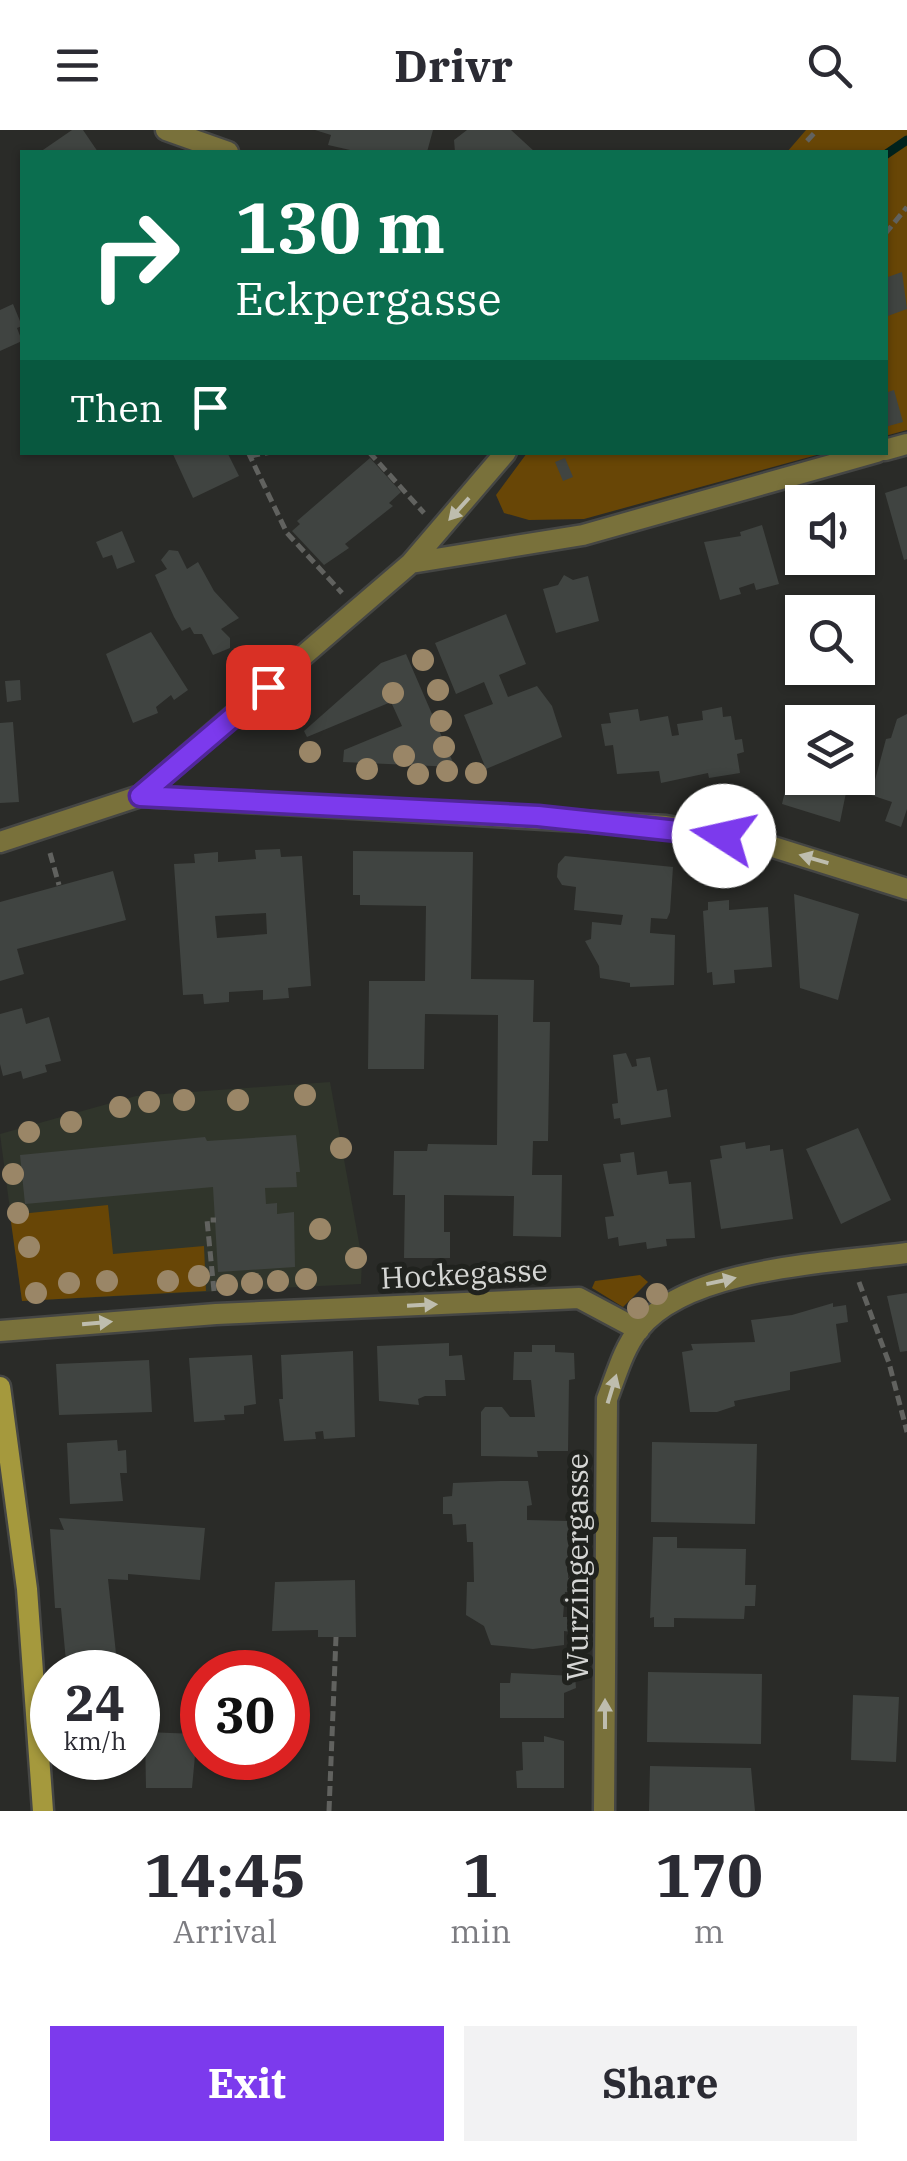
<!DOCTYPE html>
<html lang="en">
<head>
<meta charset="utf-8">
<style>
  :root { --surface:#fff; --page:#f2f2f3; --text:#2b2b33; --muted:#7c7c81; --accent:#7c3aed }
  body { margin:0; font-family:"IBM Plex Serif",serif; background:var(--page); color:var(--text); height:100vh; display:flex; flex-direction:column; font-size:38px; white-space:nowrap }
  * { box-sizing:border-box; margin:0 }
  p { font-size:32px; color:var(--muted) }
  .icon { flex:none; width:55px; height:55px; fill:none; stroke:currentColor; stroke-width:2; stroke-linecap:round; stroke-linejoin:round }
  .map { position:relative; height:1681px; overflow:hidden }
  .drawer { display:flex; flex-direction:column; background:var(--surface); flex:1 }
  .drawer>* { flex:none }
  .banner { position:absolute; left:20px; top:20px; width:868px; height:305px; border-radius:0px; box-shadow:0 2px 8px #0004; background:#0b6e4f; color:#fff; overflow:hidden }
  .tools { position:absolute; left:785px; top:355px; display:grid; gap:20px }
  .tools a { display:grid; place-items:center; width:90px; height:90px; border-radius:0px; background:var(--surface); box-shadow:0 2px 8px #0004; font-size:50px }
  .speed { position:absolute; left:30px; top:1520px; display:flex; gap:20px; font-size:50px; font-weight:700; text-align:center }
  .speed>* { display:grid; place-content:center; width:130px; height:130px; border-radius:50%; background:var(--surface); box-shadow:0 2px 8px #0004; line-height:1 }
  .speed small { font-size:25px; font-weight:400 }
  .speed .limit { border:15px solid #d22; background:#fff; color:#111 }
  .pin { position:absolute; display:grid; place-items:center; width:85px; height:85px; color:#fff; margin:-42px; border-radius:20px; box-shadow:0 5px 15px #0006 }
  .me { position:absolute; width:110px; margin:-55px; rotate:280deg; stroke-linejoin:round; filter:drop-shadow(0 0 8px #0008) }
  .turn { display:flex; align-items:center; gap:35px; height:210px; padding:0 50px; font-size:45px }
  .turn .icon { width:130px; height:130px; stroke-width:2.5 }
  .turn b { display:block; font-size:70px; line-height:85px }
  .then { display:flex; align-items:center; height:95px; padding:0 50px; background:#0003; gap:20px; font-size:38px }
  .eta { display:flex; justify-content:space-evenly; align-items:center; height:170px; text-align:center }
  .eta b { font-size:60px; font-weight:700; line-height:70px }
  .action { display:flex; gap:20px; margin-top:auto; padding:20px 50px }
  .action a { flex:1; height:115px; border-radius:0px; background:var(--accent); color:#fff; font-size:40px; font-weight:700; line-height:115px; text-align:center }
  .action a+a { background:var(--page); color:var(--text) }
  header { display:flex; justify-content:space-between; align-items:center; height:130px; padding:0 50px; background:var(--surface); font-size:45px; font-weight:700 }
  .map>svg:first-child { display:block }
</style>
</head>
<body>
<header><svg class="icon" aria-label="menu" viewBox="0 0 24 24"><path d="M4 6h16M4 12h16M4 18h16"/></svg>Drivr<svg class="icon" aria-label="search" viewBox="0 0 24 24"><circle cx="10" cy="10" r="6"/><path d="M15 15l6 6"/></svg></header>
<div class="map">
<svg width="907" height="1681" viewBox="0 0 907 1681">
  <rect width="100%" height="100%" fill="#2a2b28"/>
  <!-- built -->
  <path fill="#30352b" d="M330 952 362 1129 361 1154 22 1171 0 1004 136 966Z"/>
  <!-- green -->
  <path fill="#684606" d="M806 0H907V300L885 306V22H787Z
    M527 323H824L584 389 529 390 504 383 496 365Z
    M108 1075 113 1124 204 1116 206 1161 22 1171 10 1085Z
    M640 1145 648 1152 623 1177 592 1158 595 1151Z"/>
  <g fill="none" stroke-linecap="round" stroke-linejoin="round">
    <!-- stream -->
    <path stroke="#00221c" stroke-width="9" d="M885 25 907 10"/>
  </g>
  <!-- building -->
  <path fill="#404441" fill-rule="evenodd" d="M72 0H83L98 22H40Z
    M315 0H433L427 22H359L328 15 331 5Z
    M467 0H511L535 22H455L454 10Z
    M902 142 907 179 885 187V148Z
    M13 174 22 196 17 198 22 211 0 221V180Z
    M894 260 903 292 885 297V263Z
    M172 322H227L239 346 193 368Z
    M370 328 401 362 389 373 393 376 345 414 349 418 324 435 292 401 300 394 297 391Z
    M565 328 573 347 563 351 555 332Z
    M907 356V429L904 430 885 363Z
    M762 395 779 454 756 460 754 453 739 458 741 464 720 470 704 412 741 406 740 402Z
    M122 401 135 432 117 439 112 425 103 428 96 412Z
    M169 420 178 421 187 439 198 432 214 461 239 488 221 499 230 508V518L213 525 202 504H194L190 497 182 501 174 487 155 445 167 439 161 430Z
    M807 428H852V429L811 441Z
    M564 445 573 450 588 446 599 491 556 503 543 459 558 455Z
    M506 484 526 534 499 545 508 567 537 556 552 576 562 607 486 639 464 585 493 574 484 552 456 564 435 513Z
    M151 502 188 560 174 570 171 565 156 577 158 583 133 593 106 524Z
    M406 524 455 637 343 632 344 620 402 596 391 572 307 607 304 601 381 533Z
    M20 550 21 570 7 572 5 551Z
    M722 577 723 587 731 586 735 610 742 609 744 622 737 624 740 643 709 648 708 643 661 653 659 641 617 644 613 615 605 616 601 594 611 593 609 583 638 579 640 591 668 586 672 606 679 605 677 594 703 590 702 581Z
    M907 584V679L901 697 885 691 892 672 871 665 886 609 891 608 897 589Z
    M13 592 19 672 0 673V593Z
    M798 607 802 608V648H849L840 692 782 674Z
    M705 664 730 669 727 682 708 679Z
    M280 719 281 727 302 726 311 856 288 858 289 868 263 870V860L229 862V872L204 874 203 864 183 865 174 734 195 733 194 724 218 722V732L256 729 255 720ZM266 783 267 804 217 808 215 786Z
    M353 721 473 722 471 849 534 850 533 892H550L548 1011H533L532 1045H562L561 1107 513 1106 514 1066 444 1065V1102H450V1128H404L405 1065H393L394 1021H427L428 1014 497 1015 498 885 425 884 424 939H368L369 851H425L426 776 360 775V765H353Z
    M565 726 673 737 670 782 667 789 651 788 650 803 675 805 674 855 630 857V853L600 848 599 836 585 811 591 809 592 792 621 795 623 785 574 780 576 757 562 755 557 747 558 734Z
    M113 741 126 790 17 819 24 844 0 851V772Z
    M794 764 859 784 838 870 800 858Z
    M729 770V780L768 777 772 837 734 840 735 853 713 855 712 842 707 843 703 781 708 780V772Z
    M22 878 26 894 49 887 61 931 45 935 47 942 23 949 21 941 3 946 0 934V884Z
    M626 923 632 937 637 936 636 929 650 927 657 961 667 959 671 987 621 995 620 988 614 989 612 974 618 973 613 925Z
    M858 998 891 1070 841 1094 806 1019Z
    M296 1005 300 1042H296L297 1057 265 1058 266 1074 277 1073V1084L294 1082 295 1137 218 1142 213 1057 25 1074 20 1025 205 1007 207 1011Z
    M745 1012 746 1019 770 1015V1021L783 1019 793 1089 721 1099 710 1030 722 1028 720 1016Z
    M634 1022 637 1045 667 1041 669 1054 691 1052 695 1108 666 1109 667 1116 647 1119 646 1112 619 1116 618 1107 608 1109 605 1087 614 1086 603 1034 621 1032 620 1024Z
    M907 1163V1221L900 1222 887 1166Z
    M833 1173V1177L846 1175 848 1192 836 1194 841 1232 790 1242V1260L734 1271 735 1276 717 1282H690L682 1222 693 1220 691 1214 755 1212 751 1190 792 1185Z
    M449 1213V1226L462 1225 465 1250H445L446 1266H425L418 1269 419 1275 379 1271 377 1216Z
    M532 1215H555V1222L574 1223 575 1249 569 1250 568 1321H537L538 1327 481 1326V1282L485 1277H502L510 1287H535L531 1250H513L514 1222H532Z
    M353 1221 355 1307 324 1309 323 1301 315 1302 316 1309 284 1311 279 1269H283L281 1225Z
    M252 1225 256 1274 244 1276V1284L224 1285 225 1290 194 1292 189 1228Z
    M149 1230 152 1282 59 1285 56 1234Z
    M117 1310 118 1321 126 1320 127 1343H120L123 1371 70 1374 67 1313Z
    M652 1312 757 1314 755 1394 651 1392Z
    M500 1351H528L532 1375 527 1376V1390L568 1391 572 1419H568V1448L573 1447 572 1462H565L563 1487H572L571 1502 564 1501V1515L533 1519 491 1515 484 1496 466 1485 467 1452H474L473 1412H467L466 1394 453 1395 452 1384H443V1367L452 1366 453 1353Z
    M59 1388 205 1398 200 1450 128 1444V1450L108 1449 118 1542H67L61 1478H55L50 1399 64 1400Z
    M653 1407H677V1418L746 1419 745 1455H756L755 1476H745L744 1489 674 1488V1497H654V1487L650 1488Z
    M355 1450 356 1507H318V1500L272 1501 275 1452Z
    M648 1542 762 1544 761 1614 647 1612Z
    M511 1543 575 1546 576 1558 564 1563V1588H500V1553H510Z
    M853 1565 899 1567 896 1632 851 1630Z
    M145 1602 197 1604 192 1658H146Z
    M544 1606 564 1611V1658H517L516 1641 523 1640 522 1612H544Z
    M650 1636 751 1638 755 1681H649Z"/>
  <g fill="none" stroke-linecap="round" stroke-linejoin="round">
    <defs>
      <path id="street" d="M166 0 228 22
        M885 320 907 314
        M411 433 583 405 877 322
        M140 666 666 696 754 711 907 759
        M0 712 140 666 411 433 506 322
        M0 1201 216 1184 579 1168 639 1200
        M604 1681 607 1269C616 1246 623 1219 639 1199 688 1137 832 1133 907 1123"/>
      <path id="secondary" d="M0 1257 27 1459 43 1681"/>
    </defs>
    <!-- street casing -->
    <use href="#street" stroke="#454644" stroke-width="25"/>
    <!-- secondary casing -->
    <use href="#secondary" stroke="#454644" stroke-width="25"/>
    <!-- path -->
    <path stroke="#61625f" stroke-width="5" stroke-dasharray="10 5" stroke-linecap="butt" d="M807 11 817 0
      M885 104 907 77
      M248 322 287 403 342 463
      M369 322 424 383
      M250 326 271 322
      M50 723 59 755
      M859 1152 889 1233 907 1302
      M214 1161 207 1090H216
      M329 1681 336 1507"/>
    <!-- street -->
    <use href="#street" stroke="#79713b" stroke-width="20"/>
    <!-- secondary -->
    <use href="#secondary" stroke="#a5993d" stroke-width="20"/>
  </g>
  <!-- trees -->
  <g fill="#9a8667">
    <circle cx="423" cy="530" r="11"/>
    <circle cx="438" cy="560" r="11"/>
    <circle cx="393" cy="563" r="11"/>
    <circle cx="441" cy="591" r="11"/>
    <circle cx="444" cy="617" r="11"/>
    <circle cx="310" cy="622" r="11"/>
    <circle cx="404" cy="626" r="11"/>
    <circle cx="367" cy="639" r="11"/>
    <circle cx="447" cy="641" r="11"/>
    <circle cx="476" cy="643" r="11"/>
    <circle cx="418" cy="644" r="11"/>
    <circle cx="305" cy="965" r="11"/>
    <circle cx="184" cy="970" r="11"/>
    <circle cx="238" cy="970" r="11"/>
    <circle cx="149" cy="972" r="11"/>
    <circle cx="120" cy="977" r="11"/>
    <circle cx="71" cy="992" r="11"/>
    <circle cx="29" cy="1002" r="11"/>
    <circle cx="341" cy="1018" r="11"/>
    <circle cx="13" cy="1044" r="11"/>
    <circle cx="18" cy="1083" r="11"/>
    <circle cx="320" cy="1099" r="11"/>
    <circle cx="29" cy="1117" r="11"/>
    <circle cx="356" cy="1128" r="11"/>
    <circle cx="199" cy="1146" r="11"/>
    <circle cx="306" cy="1149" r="11"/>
    <circle cx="107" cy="1151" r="11"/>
    <circle cx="168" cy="1151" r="11"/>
    <circle cx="278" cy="1151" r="11"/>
    <circle cx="69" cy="1153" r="11"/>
    <circle cx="252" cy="1153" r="11"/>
    <circle cx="227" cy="1155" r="11"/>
    <circle cx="36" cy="1163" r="11"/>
    <circle cx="657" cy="1164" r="11"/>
    <circle cx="638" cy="1178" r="11"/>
  </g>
  <!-- one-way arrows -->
  <defs><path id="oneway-solid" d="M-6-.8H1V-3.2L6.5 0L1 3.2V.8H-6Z" transform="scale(2.5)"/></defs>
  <g fill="#bebdae">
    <use href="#oneway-solid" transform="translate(459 379) rotate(132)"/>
    <use href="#oneway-solid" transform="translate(814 729) rotate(-164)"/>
    <use href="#oneway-solid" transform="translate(721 1151) rotate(-12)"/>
    <use href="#oneway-solid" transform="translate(422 1175) rotate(-3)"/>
    <use href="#oneway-solid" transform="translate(97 1193) rotate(-5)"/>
    <use href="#oneway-solid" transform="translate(612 1259) rotate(-73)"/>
    <use href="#oneway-solid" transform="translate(605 1584) rotate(-90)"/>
  </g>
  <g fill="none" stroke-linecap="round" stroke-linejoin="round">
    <defs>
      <path id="route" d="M268 557 140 666 538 686 724 706"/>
    </defs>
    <!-- route casing -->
    <use href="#route" stroke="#51269a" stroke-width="25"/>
    <!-- route -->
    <use href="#route" stroke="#7c3aed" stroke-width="18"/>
  </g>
  <g text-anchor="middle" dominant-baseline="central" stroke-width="10" stroke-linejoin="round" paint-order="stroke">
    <!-- street labels -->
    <g font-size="30" fill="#d5d6d4" stroke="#20221e">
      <text transform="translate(464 1143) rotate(-3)">Hockegasse</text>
      <text transform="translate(576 1437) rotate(-90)">Wurzingergasse</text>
    </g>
  </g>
</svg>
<div class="tools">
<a><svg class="icon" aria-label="sound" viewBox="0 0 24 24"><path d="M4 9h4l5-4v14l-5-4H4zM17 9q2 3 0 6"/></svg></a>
<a><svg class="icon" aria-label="search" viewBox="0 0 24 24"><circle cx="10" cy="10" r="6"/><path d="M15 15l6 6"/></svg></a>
<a><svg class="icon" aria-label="layers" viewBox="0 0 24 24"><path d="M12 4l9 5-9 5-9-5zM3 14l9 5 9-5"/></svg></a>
</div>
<div class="speed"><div>24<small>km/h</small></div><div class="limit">30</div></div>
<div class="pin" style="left:268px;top:557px;background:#d93025"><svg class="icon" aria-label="arrive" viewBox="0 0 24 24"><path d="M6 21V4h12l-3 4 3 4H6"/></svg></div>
<svg class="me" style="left:724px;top:706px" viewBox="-20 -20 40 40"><circle r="19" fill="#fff"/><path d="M0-13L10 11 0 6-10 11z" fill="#7c3aed"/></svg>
<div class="banner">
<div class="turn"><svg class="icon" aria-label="right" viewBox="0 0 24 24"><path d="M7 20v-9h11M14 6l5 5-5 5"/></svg><div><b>130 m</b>Eckpergasse</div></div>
<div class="then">Then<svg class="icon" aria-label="arrive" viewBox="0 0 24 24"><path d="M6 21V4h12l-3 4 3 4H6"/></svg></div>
</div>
</div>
<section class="drawer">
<div class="eta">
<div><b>14:45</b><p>Arrival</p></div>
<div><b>1</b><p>min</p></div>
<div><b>170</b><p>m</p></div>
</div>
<div class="action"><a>Exit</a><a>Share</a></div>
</section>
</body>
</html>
